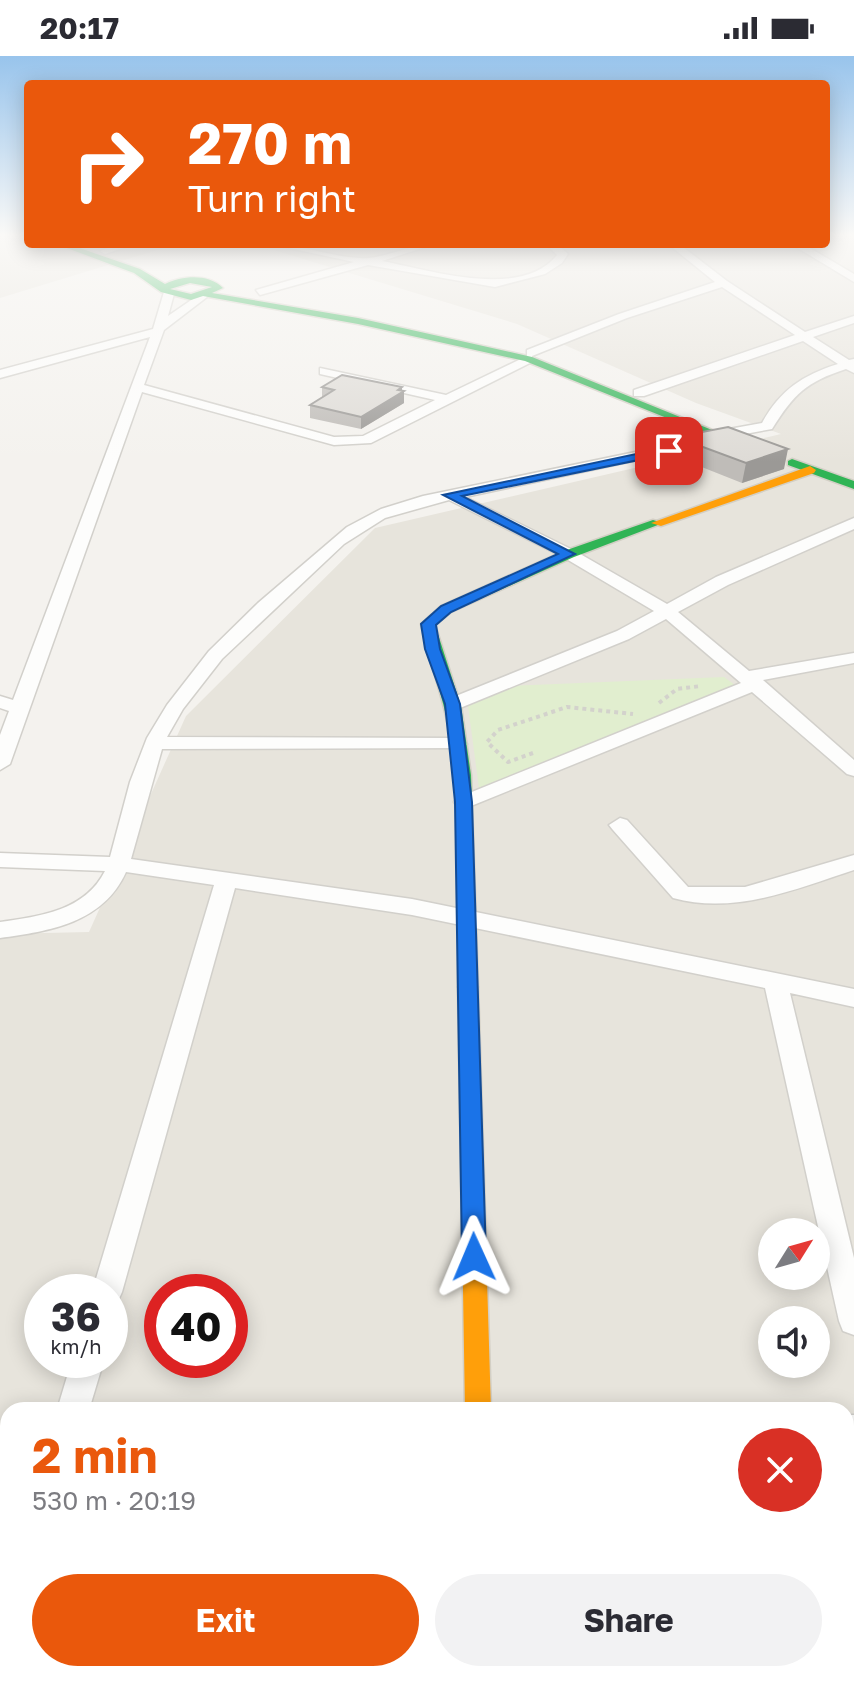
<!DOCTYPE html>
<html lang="en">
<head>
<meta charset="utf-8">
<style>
  :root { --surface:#fff; --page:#f2f2f3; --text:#2b2b33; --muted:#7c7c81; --accent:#ea580c }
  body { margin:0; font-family:"Golos Text",sans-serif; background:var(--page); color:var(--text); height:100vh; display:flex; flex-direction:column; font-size:30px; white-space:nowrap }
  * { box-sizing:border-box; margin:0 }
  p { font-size:26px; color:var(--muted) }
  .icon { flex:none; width:44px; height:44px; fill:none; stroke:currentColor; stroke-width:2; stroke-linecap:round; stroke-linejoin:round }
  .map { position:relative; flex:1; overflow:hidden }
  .drawer { position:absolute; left:0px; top:1346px; width:854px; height:280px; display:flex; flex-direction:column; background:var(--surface); border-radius:24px 24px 0 0; box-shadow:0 4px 20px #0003 }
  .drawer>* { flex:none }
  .hud { position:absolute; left:24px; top:24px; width:806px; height:168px; border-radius:8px; box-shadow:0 4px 20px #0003; background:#ea580c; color:#fff; overflow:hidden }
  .needle { width:52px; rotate:53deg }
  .buttons { position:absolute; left:758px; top:1162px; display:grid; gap:16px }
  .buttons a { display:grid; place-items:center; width:72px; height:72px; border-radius:50%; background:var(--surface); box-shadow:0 4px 20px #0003; font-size:40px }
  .speed { position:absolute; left:24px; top:1218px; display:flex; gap:16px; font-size:40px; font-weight:700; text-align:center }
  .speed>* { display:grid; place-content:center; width:104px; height:104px; border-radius:50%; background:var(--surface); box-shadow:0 4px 20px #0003; line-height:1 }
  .speed small { font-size:20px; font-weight:400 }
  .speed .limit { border:12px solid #d22; background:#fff; color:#111 }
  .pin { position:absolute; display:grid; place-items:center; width:68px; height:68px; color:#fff; margin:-34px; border-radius:16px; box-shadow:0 4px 12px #0006 }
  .me { position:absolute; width:88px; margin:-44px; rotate:359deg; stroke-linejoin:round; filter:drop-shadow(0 0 6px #0008) }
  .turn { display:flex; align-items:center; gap:28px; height:168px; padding:0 32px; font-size:36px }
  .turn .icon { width:104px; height:104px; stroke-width:2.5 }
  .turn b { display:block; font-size:56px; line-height:68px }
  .round { display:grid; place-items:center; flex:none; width:84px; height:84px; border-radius:42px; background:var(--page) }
  .headline { display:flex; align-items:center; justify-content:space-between; height:136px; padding:0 32px }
  h1 { font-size:48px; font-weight:700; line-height:60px; color:var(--accent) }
  .button { display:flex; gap:16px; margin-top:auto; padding:16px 32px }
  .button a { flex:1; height:92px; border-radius:48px; background:var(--accent); color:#fff; font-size:32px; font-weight:700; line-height:92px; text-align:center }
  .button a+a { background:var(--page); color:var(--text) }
  .status { display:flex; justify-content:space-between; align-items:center; height:56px; padding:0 40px; background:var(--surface); direction:ltr }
  .status svg { height:22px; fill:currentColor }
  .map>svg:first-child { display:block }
</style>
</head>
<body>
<div class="status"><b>20:17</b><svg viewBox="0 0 49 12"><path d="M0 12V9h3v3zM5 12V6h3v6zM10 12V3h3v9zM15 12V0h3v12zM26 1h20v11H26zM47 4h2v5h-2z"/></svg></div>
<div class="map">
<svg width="854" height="1626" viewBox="0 0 854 1626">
  <rect width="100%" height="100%" fill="#f4f2ee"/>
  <!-- residential -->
  <path fill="#e7e4dc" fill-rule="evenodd" d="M0 179H28V188H177L0 242Z
    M826 179H854V1626H0V878L89 876 186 660 375 472 781 378 696 347 517 268 254 188H826ZM772 1176H816V1220H772ZM42 1236H110V1304H42ZM162 1236H230V1304H162ZM772 1264H816V1308H772ZM8 1354H846V1618H8Z"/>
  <!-- green -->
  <path fill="#e1eecf" d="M724 621 735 629 479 732 468 650 508 630Z"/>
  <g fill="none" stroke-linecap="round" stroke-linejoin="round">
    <defs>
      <path id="street" d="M826 179H833L826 182Z
        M119 188H135L105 198 100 195Z
        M270 188C302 188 341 204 368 202 391 200 411 188 435 188L382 205C429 214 522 244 557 199L546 188H557L568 198 562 207 545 218 495 231 368 209 260 239 256 234 354 206Z
        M668 188H679L727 225 805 276 854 260V267L813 281 849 304 854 303V317L846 313C806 326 794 338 772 373L734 380 727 376 729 373 762 367C780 334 803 319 838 308L803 285 644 340H634V334L795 279 722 231 627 262 532 300V306L371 387 334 389 142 336 10 708 0 714V679L9 655 0 652V640L13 644 150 281 0 322V314L153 273 164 236 174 238 168 260 203 236 207 241 164 274 144 329 334 381 363 380 435 344 320 318V312L446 339 527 300V294L619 258 715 226Z
        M791 188H803L854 218V226Z
        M703 382 708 383V389L465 441 575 495 667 548 716 521 854 462V473L728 529 678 556 749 615 854 597V607L763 624 854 704V720L847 718 752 636 471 750H457L454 746 457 742 741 627 666 563 629 583 460 652H446L444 648 446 644 617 575 654 555 563 501 449 444 385 462 344 488 222 603 183 653 167 681 457 682 467 688 464 692 162 693 131 803 412 843 854 933V951L790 937 854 1202V1279L843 1275 839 1265 765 932 412 859 235 832 122 1236 118 1245 110 1248V1236H92L214 829 126 816C103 867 50 875 0 882V866C40 860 85 855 105 815L0 811V797L110 801 130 726 147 682 167 649 209 595 258 547 347 471 381 453 423 440Z
        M620 762 627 764 688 831H745L854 799V814C796 833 735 859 673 842L613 774 609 769Z
        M72 1304H104L89 1354H57Z
        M846 1359H854V1389H846Z
        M8 1561V1618H14L0 1625V1564Z
        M470 1618H508V1626H470Z"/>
      <path id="fast" d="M56 188H68L140 213 165 228C182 220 208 217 223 232L212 237 358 262 532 301 754 391 744 393 525 305 358 268 203 240 191 244 161 236 134 217ZM190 227 212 231 191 238 170 233Z
        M792 403 854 425V433L788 409V405Z
        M653 464 663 467 574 501 451 556 435 569 461 650 471 719 478 931 475 936H461L458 931C458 848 463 763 450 680 444 641 429 606 421 568L441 550 564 495Z"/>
      <path id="slow" d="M810 410 816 414 814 417 661 470 651 467Z
        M468 924 475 926 478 931 491 1354H465L458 931 461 926Z"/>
    </defs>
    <!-- street casing -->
    <use href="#street" stroke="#d2d0cb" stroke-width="3"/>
    <!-- fast casing -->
    <use href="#fast" stroke="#d3cfc5" stroke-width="3"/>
    <!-- slow casing -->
    <use href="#slow" stroke="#d3cfc5" stroke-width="3"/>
    <!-- path -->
    <path stroke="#d3d2cc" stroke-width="4" stroke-dasharray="4 4" stroke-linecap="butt" d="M659 647 677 633 701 630
      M533 697 508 706 487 686 498 674 567 651 633 658"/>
    <!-- street -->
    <use href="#street" fill="#fdfdfc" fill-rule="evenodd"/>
    <!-- fast -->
    <use href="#fast" fill="#30b455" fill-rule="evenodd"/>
    <!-- slow -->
    <use href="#slow" fill="#ff9f0a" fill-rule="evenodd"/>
  </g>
  <!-- wall -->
  <path fill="#bfbcb8" d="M322 331H402V334L404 335V347L361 373 310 362V349L322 341Z
    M676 381 784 413 742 427 674 400Z"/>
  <!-- shaded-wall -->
  <path fill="#9b9996" d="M402 331V336L404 335V347L361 373V361Z
    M788 393 784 413 742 427 746 407Z"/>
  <!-- building -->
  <path fill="#dedbd6" stroke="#9b9996" stroke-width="2" d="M342 319 402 331 398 334 404 335 361 361 310 349 334 334 322 331Z
    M728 371 788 393 746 407 676 381Z"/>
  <!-- sky -->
  <linearGradient id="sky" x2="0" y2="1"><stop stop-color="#98c4ec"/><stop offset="0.44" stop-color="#faf9f7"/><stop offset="1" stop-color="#faf9f7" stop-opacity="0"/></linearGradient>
  <rect width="854" height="406" fill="url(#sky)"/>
  <!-- route -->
  <path fill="#1a73e8" stroke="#114b97" stroke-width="2" d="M669 391 675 395 673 397 462 440 575 498 451 556 436 569 440 593 460 648 472 746 486 1201 483 1208 474 1211 465 1208 462 1201 455 746 445 648 425 593 421 568 441 550 558 498 443 439Z"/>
</svg>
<div class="buttons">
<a><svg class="needle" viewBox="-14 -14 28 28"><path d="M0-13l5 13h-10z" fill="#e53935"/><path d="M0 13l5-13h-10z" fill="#7c7c81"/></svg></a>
<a><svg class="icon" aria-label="sound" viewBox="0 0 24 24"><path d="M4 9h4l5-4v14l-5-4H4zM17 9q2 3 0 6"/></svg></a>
</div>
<div class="speed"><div>36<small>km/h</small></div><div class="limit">40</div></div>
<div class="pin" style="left:669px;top:395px;background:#d93025"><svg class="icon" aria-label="arrive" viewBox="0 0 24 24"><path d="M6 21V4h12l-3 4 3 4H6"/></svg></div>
<svg class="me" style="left:474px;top:1201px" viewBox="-20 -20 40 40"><path d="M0-17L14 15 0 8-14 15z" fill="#1a73e8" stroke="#fff" stroke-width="4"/></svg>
<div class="hud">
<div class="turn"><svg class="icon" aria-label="right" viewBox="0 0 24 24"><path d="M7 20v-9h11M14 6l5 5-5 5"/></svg><div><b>270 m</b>Turn right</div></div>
</div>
<section class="drawer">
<div class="headline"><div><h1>2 min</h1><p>530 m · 20:19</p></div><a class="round" style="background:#d93025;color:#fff"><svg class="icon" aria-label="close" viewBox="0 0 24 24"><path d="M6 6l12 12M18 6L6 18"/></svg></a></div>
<div class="button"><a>Exit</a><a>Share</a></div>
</section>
</div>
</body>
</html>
